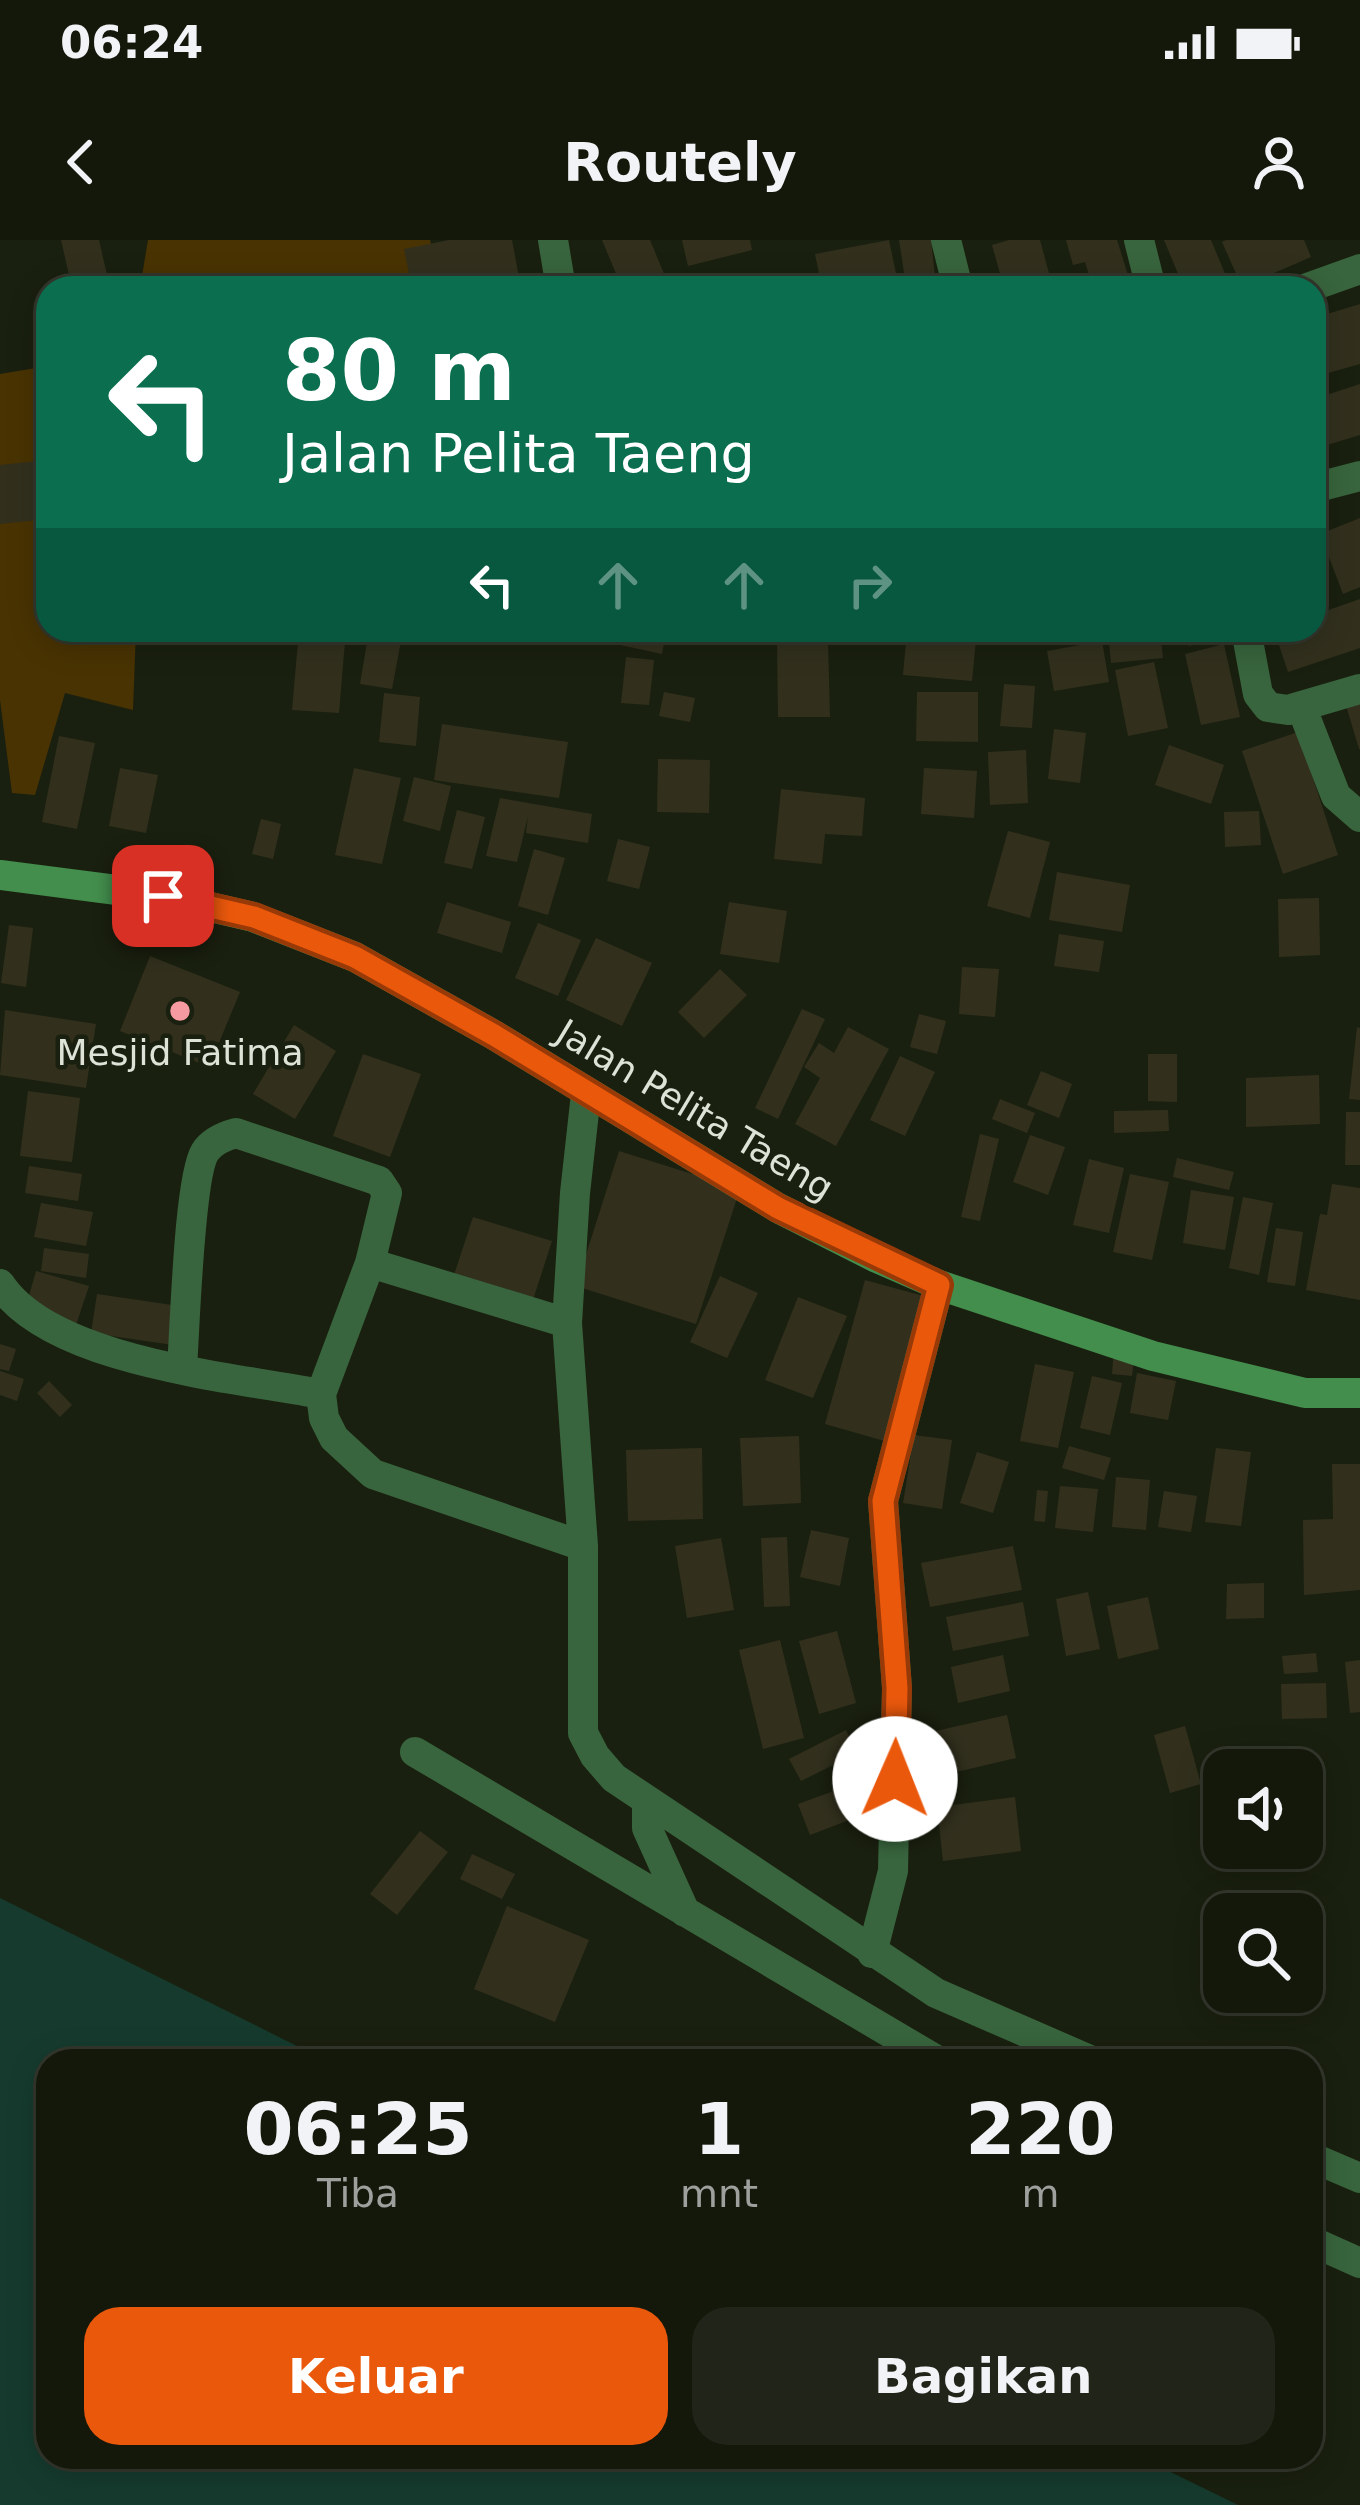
<!DOCTYPE html>
<html lang="id">
<head>
<meta charset="utf-8">
<style>
  :root { --surface:#14180b; --page:#212519; --text:#f1f3f6; --muted:#9da09d; --line:#33372c; --accent:#ea580c }
  body { margin:0; font-family:"DejaVu Sans",sans-serif; background:var(--page); color:var(--text); height:100vh; display:flex; flex-direction:column; font-size:45px; white-space:nowrap }
  * { box-sizing:border-box; margin:0 }
  p { font-size:39px; color:var(--muted) }
  .icon { flex:none; width:66px; height:66px; fill:none; stroke:currentColor; stroke-width:2; stroke-linecap:round; stroke-linejoin:round }
  .map { position:relative; flex:1; overflow:hidden }
  .drawer { position:absolute; left:36px; top:1809px; width:1287px; height:420px; display:flex; flex-direction:column; background:var(--surface); border-radius:36px; box-shadow:0 6px 30px #0003,0 0 0 3px var(--line) }
  .drawer>* { flex:none }
  .hud { position:absolute; left:36px; top:36px; width:1290px; height:366px; border-radius:36px; box-shadow:0 6px 30px #0003,0 0 0 3px var(--line); background:#0b6e4f; color:#fff; overflow:hidden }
  .tools { position:absolute; left:1203px; top:1509px; display:grid; gap:24px }
  .tools a { display:grid; place-items:center; width:120px; height:120px; border-radius:24px; background:var(--surface); box-shadow:0 6px 30px #0003,0 0 0 3px var(--line); font-size:60px }
  .pin { position:absolute; display:grid; place-items:center; width:102px; height:102px; color:#fff; margin:-51px; border-radius:24px; box-shadow:0 6px 18px #0006 }
  .me { position:absolute; width:132px; margin:-66px; rotate:1deg; stroke-linejoin:round; filter:drop-shadow(0 0 9px #0008) }
  .turn { display:flex; align-items:center; gap:42px; height:252px; padding:0 48px; font-size:54px }
  .turn .icon { width:156px; height:156px; stroke-width:2.5 }
  .turn b { display:block; font-size:84px; line-height:102px }
  .lanes { display:flex; align-items:center; height:114px; padding:0 48px; background:#0003; justify-content:center; gap:60px; direction:ltr }
  .lanes .off { opacity:.35 }
  .eta { display:flex; justify-content:space-evenly; align-items:center; height:204px; text-align:center }
  .eta b { font-size:72px; font-weight:600; line-height:84px }
  .cta { display:flex; gap:24px; margin-top:auto; padding:24px 48px }
  .cta a { flex:1; height:138px; border-radius:36px; background:var(--accent); color:#fff; font-size:48px; font-weight:600; line-height:138px; text-align:center }
  .cta a+a { background:var(--page); color:var(--text) }
  .status { display:flex; justify-content:space-between; align-items:center; height:84px; padding:0 60px; background:var(--surface); direction:ltr }
  .status svg { height:33px; fill:currentColor }
  header { display:flex; justify-content:space-between; align-items:center; height:156px; padding:0 48px; background:var(--surface); font-size:54px; font-weight:600 }
  .map>svg:first-child { display:block }
</style>
</head>
<body>
<div class="status"><b>06:24</b><svg viewBox="0 0 49 12"><path d="M0 12V9h3v3zM5 12V6h3v6zM10 12V3h3v9zM15 12V0h3v12zM26 1h20v11H26zM47 4h2v5h-2z"/></svg></div>
<header><svg class="icon" aria-label="back" viewBox="0 0 24 24"><path d="M15 5l-7 7 7 7"/></svg>Routely<svg class="icon" aria-label="person" viewBox="0 0 24 24"><circle cx="12" cy="8" r="4"/><path d="M4 21q1-7 8-7t8 7"/></svg></header>
<div class="map">
<svg width="1360" height="2265" viewBox="0 0 1360 2265">
  <rect width="100%" height="100%" fill="#1a200f"/>
  <!-- green -->
  <path fill="#493303" d="M148 0H430L442 48H140Z
    M48 126V390H136L133 470 65 453 35 555 12 553 0 460V134Z"/>
  <!-- water -->
  <path fill="#163b2e" d="M0 1658 327 1821H48V2217H1140L1238 2265H0Z"/>
  <!-- building -->
  <path fill="#32301d" d="M61 0H99L110 48H72Z
    M449 0H512L519 37 468 48H412L404 9Z
    M602 0H650L670 48H622Z
    M682 0H750L752 10 688 26Z
    M889 0 898 43 874 48H822L815 14Z
    M899 0H931L935 36 905 39Z
    M1009 0H1040L1053 48H1004L992 5Z
    M1066 0H1117L1132 48H1093L1085 22 1073 25Z
    M1164 0H1211L1231 48H1184Z
    M1226 0H1304L1311 17 1242 47 1222 2Z
    M1360 64V124L1321 135 1314 111V78Z
    M48 92V134H43L38 94Z
    M1360 144V195L1314 209V159Z
    M48 220V279L0 284V225Z
    M1360 278V347L1343 354 1320 294Z
    M1314 299 1327 332 1314 336Z
    M1360 359V408L1288 432 1274 390H1314V375Z
    M299 390H346L339 473 292 470Z
    M369 390H403L392 449 360 444Z
    M609 390 666 393 662 414 606 402Z
    M907 390H977L972 441 903 435Z
    M1044 390H1100V395L1045 400Z
    M1108 390H1160L1163 418 1111 423Z
    M1184 390H1226L1227 394 1189 406Z
    M777 400H828L830 477H778Z
    M1102 401 1109 442 1054 451 1047 411Z
    M1224 404 1240 477 1201 485 1185 414Z
    M626 417 654 420 649 465 621 463Z
    M1154 422 1168 488 1128 496 1115 430Z
    M1004 444 1035 446 1032 488 1000 486Z
    M664 452 695 458 690 482 659 476Z
    M917 452H978V502L916 501Z
    M384 453 420 457 416 506 379 502Z
    M1360 457V509H1359L1345 462Z
    M442 484 568 502 559 558 434 540Z
    M1054 489 1086 493 1080 543 1048 539Z
    M1298 492 1338 615 1283 634 1242 511Z
    M59 496 95 503 77 589 42 582Z
    M1169 505 1224 525 1211 564 1155 545Z
    M1026 510 1028 563 990 565 988 512Z
    M658 519 710 520 709 573 657 572Z
    M120 528 158 535 146 593 109 586Z
    M354 528 401 538 382 624 335 615Z
    M924 528 977 531 974 578 921 574Z
    M414 537 451 546 440 591 403 581Z
    M781 549 865 558 862 596 825 594 822 624 774 619Z
    M500 558 592 574 588 603 526 593 528 576 517 622 486 616Z
    M457 570 485 577 472 629 444 623Z
    M1259 571 1261 605 1225 607 1224 572Z
    M261 579 281 584 273 619 252 614Z
    M1008 591 1050 602 1030 678 987 666Z
    M618 599 650 607 639 649 607 641Z
    M534 609 565 618 548 675 518 666Z
    M1057 632 1130 645 1122 692 1049 680Z
    M1319 658 1320 715 1279 717 1278 659Z
    M447 662 511 682 502 713 437 693Z
    M729 662 787 671 779 723 720 714Z
    M538 683 581 700 558 756 515 738Z
    M9 685 33 688 26 747 1 743Z
    M1059 694 1104 701 1099 732 1054 726Z
    M596 698 652 723 622 786 566 760Z
    M150 716 240 752 209 827 120 791Z
    M962 727 999 729 995 777 959 774Z
    M720 729 747 755 704 798 678 772Z
    M802 769 825 779 778 879 755 868Z
    M5 770 96 784 86 848 0 835Z
    M919 774 946 781 937 814 910 807Z
    M294 785 336 811 295 879 253 854Z
    M848 787 889 809 836 906 795 884 820 838 804 827 819 803 834 813Z
    M1357 787 1360 788V860L1349 859Z
    M363 814 421 834 390 917 333 896Z
    M1148 814H1177V862L1148 861Z
    M900 816 935 832 905 896 870 880Z
    M1041 831 1072 844 1059 878 1027 865Z
    M1319 835 1320 884 1246 887V838Z
    M28 851 80 858 72 922 20 916Z
    M1000 859 1035 873 1027 893 992 879Z
    M1168 870 1169 891 1114 893V871Z
    M1346 872H1360V925H1345Z
    M980 894 999 899 980 981 961 977Z
    M1030 895 1065 907 1048 955 1013 942Z
    M619 911 740 949 696 1084 576 1046Z
    M1177 918 1234 932 1229 950 1173 937Z
    M1089 919 1124 928 1109 993 1073 985Z
    M29 926 82 934 78 961 25 953Z
    M1130 934 1169 942 1152 1020 1113 1012Z
    M1332 944 1360 948V1060L1306 1050 1320 974 1327 975Z
    M1191 950 1234 957 1225 1010 1183 1003Z
    M1243 957 1273 963 1259 1035 1229 1028Z
    M41 963 93 972 86 1006 34 997Z
    M473 977 552 1001 532 1063 453 1038Z
    M1276 988 1303 992 1295 1046 1267 1042Z
    M44 1008 89 1014 86 1038 41 1031Z
    M36 1031 89 1046 76 1085 25 1070Z
    M720 1036 758 1053 727 1118 690 1102Z
    M865 1040 927 1057 888 1202 825 1184Z
    M97 1054 179 1066 173 1105 91 1093Z
    M798 1057 847 1076 813 1158 765 1140Z
    M0 1104 16 1109 9 1131 0 1129Z
    M1114 1108 1135 1111 1132 1136 1112 1134Z
    M1035 1124 1074 1132 1058 1208 1020 1201Z
    M0 1131 24 1139 17 1161 0 1155Z
    M1137 1133 1176 1141 1168 1180 1130 1173Z
    M1092 1136 1122 1143 1110 1195 1080 1188Z
    M49 1141 72 1165 60 1177 37 1153Z
    M914 1195 952 1200 942 1269 903 1263Z
    M799 1196 801 1263 743 1266 740 1198Z
    M1069 1206 1111 1218 1104 1240 1062 1228Z
    M702 1208 703 1279 628 1281 626 1210Z
    M1216 1208 1251 1212 1241 1286 1205 1282Z
    M977 1212 1009 1222 993 1273 960 1263Z
    M1332 1224H1360V1350L1304 1355 1303 1280 1333 1279Z
    M1116 1237 1150 1240 1146 1290 1112 1287Z
    M1060 1246 1098 1249 1093 1292 1055 1288Z
    M1037 1250 1048 1251 1045 1282 1034 1281Z
    M1164 1251 1197 1256 1191 1292 1158 1287Z
    M811 1290 849 1298 840 1346 800 1337Z
    M787 1297 790 1366 764 1367 761 1298Z
    M721 1298 734 1370 687 1378 675 1306Z
    M1013 1306 1022 1350 930 1367 921 1323Z
    M1264 1343V1378L1226 1379 1227 1344Z
    M1088 1352 1100 1409 1066 1416 1056 1359Z
    M1148 1357 1159 1409 1118 1419 1107 1366Z
    M1023 1362 1029 1396 953 1411 946 1377Z
    M837 1391 856 1463 819 1474 799 1401Z
    M780 1400 804 1498 763 1509 739 1410Z
    M1316 1413 1318 1432 1284 1434 1282 1416Z
    M1003 1415 1010 1451 958 1463 951 1427Z
    M1360 1420V1472L1350 1473 1345 1422Z
    M1326 1443 1327 1478 1282 1479 1281 1444Z
    M1007 1475 1016 1518 931 1538 922 1494Z
    M1185 1486 1201 1544 1170 1553 1154 1495Z
    M846 1490 857 1513 801 1541 789 1519Z
    M875 1536 886 1566 810 1595 798 1564Z
    M1015 1557 1021 1611 943 1621 937 1567Z
    M420 1591 448 1612 397 1675 370 1654Z
    M472 1614 515 1634 502 1659 460 1639Z
    M507 1666 589 1700 555 1782 474 1749Z"/>
  <g fill="none" stroke-linecap="round" stroke-linejoin="round">
    <!-- street -->
    <path stroke="#38653d" stroke-width="30" d="M553 0 561 48
      M946 0 958 48
      M1139 0 1151 48
      M1307 48 1360 29
      M1314 248 1360 236
      M1246 390 1258 454 1268 467 1288 470 1360 449
      M1301 466 1336 556 1360 577
      M586 854 575 953 567 1083 583 1306V1493L595 1516 614 1538 936 1753 1092 1821
      M370 1023 567 1083
      M0 1044C51 1122 233 1137 321 1154
      M182 1127C185 1088 189 938 205 912 212 901 225 896 236 893L379 941 387 953 370 1023 321 1154 324 1178 334 1198 373 1234 583 1306
      M415 1512 938 1821
      M647 1561V1588L685 1672
      M872 1713 893 1631 897 1448 883 1261 939 1045
      M1311 1917 1360 1938
      M1311 2001 1360 2023"/>
    <!-- secondary -->
    <path stroke="#438e4d" stroke-width="30" d="M0 635 163 656 253 677 355 717 494 795 778 968 877 1018 939 1045 1153 1116 1305 1153H1360"/>
  </g>
  <g fill="none" stroke-linecap="round" stroke-linejoin="round">
    <defs>
      <path id="route" d="M163 656 254 677 355 717 494 795 778 968 939 1045 883 1261 897 1448 895 1539"/>
    </defs>
    <!-- route casing -->
    <use href="#route" stroke="#983908" stroke-width="30"/>
    <!-- route -->
    <use href="#route" stroke="#ea580c" stroke-width="21"/>
  </g>
  <!-- markers -->
  <circle fill="#f49aa0" stroke="#1a200f" stroke-width="4.5" cx="180" cy="771" r="12"/>
  <g text-anchor="middle" dominant-baseline="central" stroke-width="9" stroke-linejoin="round" paint-order="stroke">
    <!-- poi labels -->
    <g font-size="36" fill="#dee3d8" stroke="#1a200f">
      <text x="180" y="812">Mesjid Fatima</text>
    </g>
    <!-- street labels -->
    <g font-size="36" fill="#dee3d8" stroke="#1a200f">
      <text transform="translate(695 870) rotate(31)">Jalan Pelita Taeng</text>
    </g>
  </g>
</svg>
<div class="tools">
<a><svg class="icon" aria-label="sound" viewBox="0 0 24 24"><path d="M4 9h4l5-4v14l-5-4H4zM17 9q2 3 0 6"/></svg></a>
<a><svg class="icon" aria-label="search" viewBox="0 0 24 24"><circle cx="10" cy="10" r="6"/><path d="M15 15l6 6"/></svg></a>
</div>
<div class="pin" style="left:163px;top:656px;background:#d93025"><svg class="icon" aria-label="arrive" viewBox="0 0 24 24"><path d="M6 21V4h12l-3 4 3 4H6"/></svg></div>
<svg class="me" style="left:895px;top:1539px" viewBox="-20 -20 40 40"><circle r="19" fill="#fff"/><path d="M0-13L10 11 0 6-10 11z" fill="#ea580c"/></svg>
<div class="hud">
<div class="turn"><svg class="icon" aria-label="left" viewBox="0 0 24 24"><path d="M17 20v-9H6M10 6l-5 5 5 5"/></svg><div><b>80 m</b>Jalan Pelita Taeng</div></div>
<div class="lanes"><svg class="icon" aria-label="left" viewBox="0 0 24 24"><path d="M17 20v-9H6M10 6l-5 5 5 5"/></svg><svg class="icon off" aria-label="ahead" viewBox="0 0 24 24"><path d="M12 20V5M6 11l6-6 6 6"/></svg><svg class="icon off" aria-label="ahead" viewBox="0 0 24 24"><path d="M12 20V5M6 11l6-6 6 6"/></svg><svg class="icon off" aria-label="right" viewBox="0 0 24 24"><path d="M7 20v-9h11M14 6l5 5-5 5"/></svg></div>
</div>
<section class="drawer">
<div class="eta">
<div><b>06:25</b><p>Tiba</p></div>
<div><b>1</b><p>mnt</p></div>
<div><b>220</b><p>m</p></div>
</div>
<div class="cta"><a>Keluar</a><a>Bagikan</a></div>
</section>
</div>
</body>
</html>
